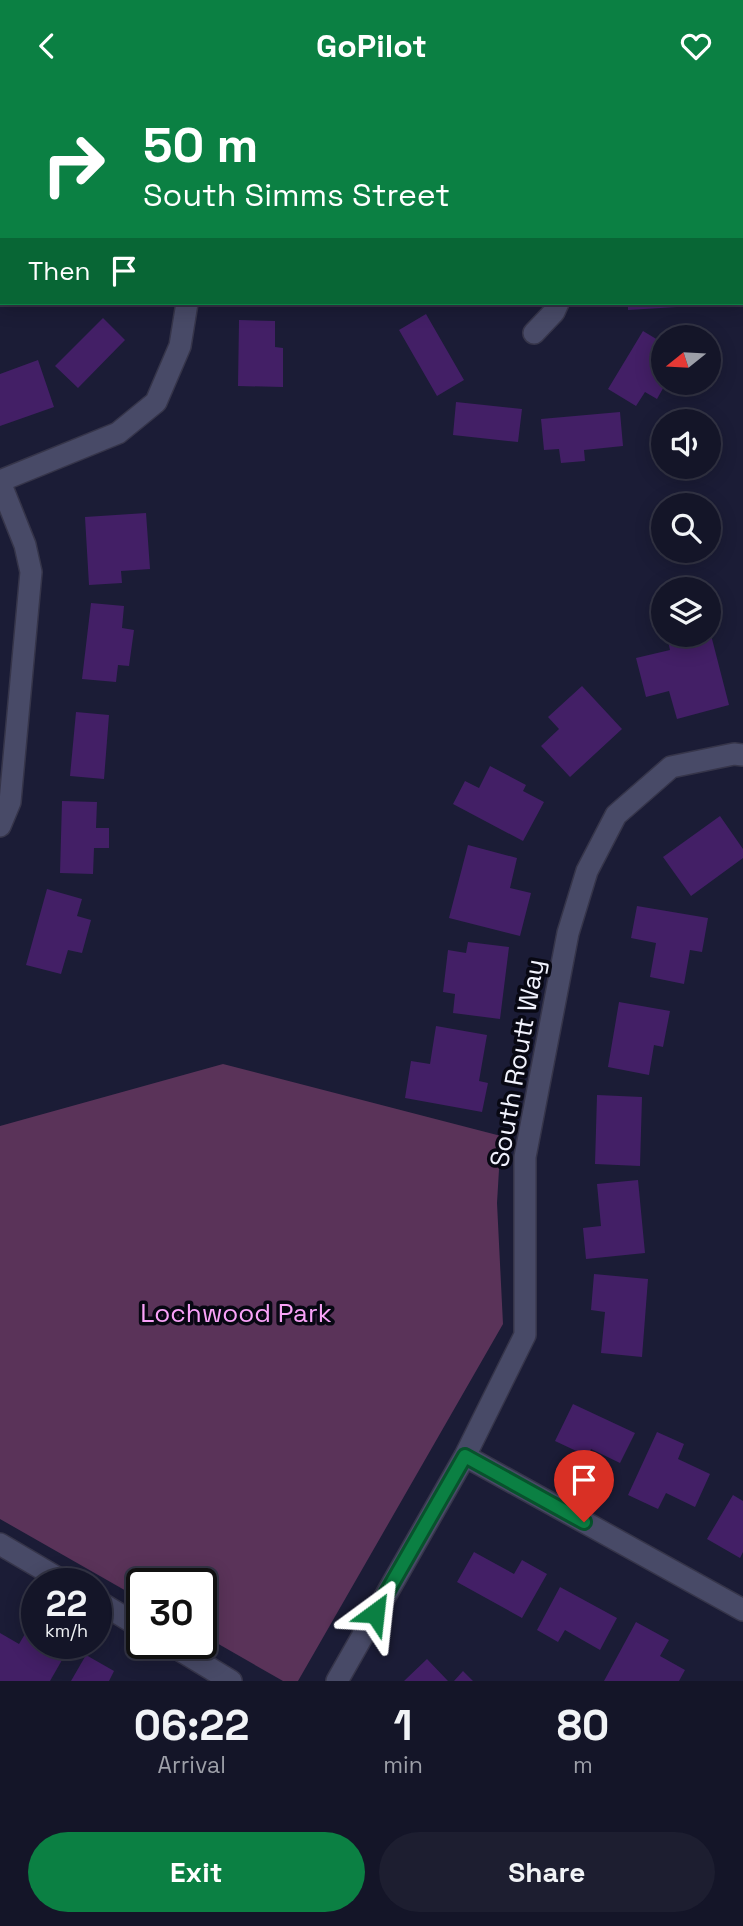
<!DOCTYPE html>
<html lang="en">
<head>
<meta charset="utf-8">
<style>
  :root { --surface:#141528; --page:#1d1e30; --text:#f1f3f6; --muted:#9d9fa8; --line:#333445; --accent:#0b8043 }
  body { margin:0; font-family:"Space Grotesk",sans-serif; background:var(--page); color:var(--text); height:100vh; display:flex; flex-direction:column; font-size:26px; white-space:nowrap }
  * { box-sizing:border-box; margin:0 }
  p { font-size:23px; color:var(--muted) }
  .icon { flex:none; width:38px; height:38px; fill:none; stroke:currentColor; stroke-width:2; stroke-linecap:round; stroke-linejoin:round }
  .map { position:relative; height:1590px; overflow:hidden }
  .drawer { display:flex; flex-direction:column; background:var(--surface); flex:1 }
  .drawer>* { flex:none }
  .banner { position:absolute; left:0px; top:0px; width:744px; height:214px; box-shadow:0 4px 18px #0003,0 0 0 2px var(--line); background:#0b8043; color:#fff; overflow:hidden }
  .needle { width:46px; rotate:252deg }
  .tools { position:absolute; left:651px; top:234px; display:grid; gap:14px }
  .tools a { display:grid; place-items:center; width:70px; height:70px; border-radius:50%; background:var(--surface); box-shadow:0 4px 18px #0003,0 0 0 2px var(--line); font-size:35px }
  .speed { position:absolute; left:21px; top:1477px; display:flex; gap:14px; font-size:35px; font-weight:700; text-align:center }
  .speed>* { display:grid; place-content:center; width:91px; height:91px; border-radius:50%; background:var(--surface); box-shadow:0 4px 18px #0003,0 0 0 2px var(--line); line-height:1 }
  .speed small { font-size:18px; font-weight:400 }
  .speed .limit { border:4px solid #111; border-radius:10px; background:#fff; color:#111 }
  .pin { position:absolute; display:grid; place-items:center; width:60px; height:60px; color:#fff; margin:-72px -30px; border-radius:50% 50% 50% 0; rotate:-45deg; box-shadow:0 0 7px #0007 }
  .pin .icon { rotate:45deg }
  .me { position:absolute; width:77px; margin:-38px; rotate:30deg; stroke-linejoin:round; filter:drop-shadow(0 0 5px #0008) }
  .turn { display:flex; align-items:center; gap:24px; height:147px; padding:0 28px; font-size:32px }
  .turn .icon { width:91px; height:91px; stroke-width:2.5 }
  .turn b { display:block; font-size:49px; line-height:60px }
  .then { display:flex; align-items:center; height:66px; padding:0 28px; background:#0003; gap:14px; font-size:26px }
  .eta { display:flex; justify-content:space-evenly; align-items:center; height:119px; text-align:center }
  .eta b { font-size:42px; font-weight:700; line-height:49px }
  .button { display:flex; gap:14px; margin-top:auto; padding:14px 28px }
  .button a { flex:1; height:80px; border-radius:42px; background:var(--accent); color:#fff; font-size:28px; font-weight:700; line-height:80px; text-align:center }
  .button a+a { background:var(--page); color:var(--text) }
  header { display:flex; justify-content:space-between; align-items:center; height:91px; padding:0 28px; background:var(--accent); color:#fff; font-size:32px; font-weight:700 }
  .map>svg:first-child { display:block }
</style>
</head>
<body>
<header><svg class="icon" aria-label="back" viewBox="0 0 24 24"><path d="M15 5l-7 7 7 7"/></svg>GoPilot<svg class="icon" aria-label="heart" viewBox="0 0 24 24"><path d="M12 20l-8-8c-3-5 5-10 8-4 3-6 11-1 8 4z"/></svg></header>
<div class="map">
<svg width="743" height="1590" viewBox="0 0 743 1590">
  <rect width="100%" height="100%" fill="#1b1c36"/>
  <!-- green -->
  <path fill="#5a3359" d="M223 973 501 1045 497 1112 503 1233 298 1590H283L201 1543V1493H142V1509L0 1428V1035Z"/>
  <!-- building -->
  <path fill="#431f66" d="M628 212H677V216L628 219Z
    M426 223 464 289 437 305 399 239Z
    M103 227 125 249 78 297 55 275Z
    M239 229 275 230V256L283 257V296L238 295Z
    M643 240 663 252V273L658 281 663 284V292H666L657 308 645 301 636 315 608 298Z
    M38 269 54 316 0 335V283Z
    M456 311 522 318 518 351 453 344Z
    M620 321 623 355 584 359 585 370 561 372 559 358 544 359 541 328Z
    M146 422 150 478 121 480 122 492 89 494 85 426Z
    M91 512 124 515 122 537 134 539 129 575 118 574 116 591 82 588Z
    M711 544 729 614 677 628 669 600 646 606 636 567 670 559 667 545Z
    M582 595 622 638 570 686 541 655 559 638 548 626Z
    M76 621 109 624 104 688 70 685Z
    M490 675 526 694 523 700 544 711 523 750 453 713 465 690 479 697Z
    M62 710 97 711 96 737H109V757H94L93 783 60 782Z
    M720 725 743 758V767L691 805 663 766Z
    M468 754 517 767 510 797 531 802 520 845 449 827Z
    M47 798 82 808 77 825 91 829 82 862 68 859 61 883 26 874Z
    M637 815 708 827 702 861 690 859 684 893 650 886 656 852 631 847Z
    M468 851 509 856 500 928 453 922 455 903 443 901 448 859 466 862Z
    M619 911 670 920 663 956 654 954 649 984 608 976Z
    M436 935 487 944 479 990 488 992 482 1021 405 1007 411 970 430 973Z
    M597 1004 642 1006 640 1075 595 1073Z
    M638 1089 645 1162 586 1168 583 1137 601 1135 597 1093Z
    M594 1183 648 1188 642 1266 601 1262 605 1221 591 1219Z
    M573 1313 635 1342 620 1372 591 1358 587 1365 555 1350Z
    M657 1341 684 1353 678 1368 710 1383 695 1416 666 1402 658 1418 628 1404Z
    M733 1404 743 1410V1461L740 1467 707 1448Z
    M474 1461 514 1483 522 1469 547 1483 522 1527 457 1491Z
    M560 1496 617 1527 600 1559 565 1539 558 1551 537 1539Z
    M636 1531 669 1549 660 1565 685 1579 679 1590H604Z
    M31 1533 37 1536V1552H66L70 1555 50 1590H0V1542L19 1553Z
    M86 1564 114 1580 109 1590H71Z
    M427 1568 448 1590H404Z
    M463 1580 473 1590H454Z"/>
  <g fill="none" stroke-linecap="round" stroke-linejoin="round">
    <defs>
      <path id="street" d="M120 2 127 0
        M221 2 222 0
        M577 2V0
        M0 52 2 51
        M534 242 554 221 558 212
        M0 390 118 342 156 311 180 255 187 212
        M0 391 25 454 31 481 10 711 0 735
        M465 1365 743 1519
        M0 1453 68 1493
        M96 1509 142 1537
        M168 1552 231 1590
        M337 1590 465 1365 525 1244V1066L568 842 587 780 616 724 671 676 734 663 743 664"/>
    </defs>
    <!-- street casing -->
    <use href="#street" stroke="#36354a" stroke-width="24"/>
    <!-- street -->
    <use href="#street" stroke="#484a67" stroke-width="21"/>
  </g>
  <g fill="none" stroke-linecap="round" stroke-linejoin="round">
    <defs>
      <path id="route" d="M375 1522 465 1365 584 1431"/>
    </defs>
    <!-- route casing -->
    <use href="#route" stroke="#07532c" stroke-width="18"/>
    <!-- route -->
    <use href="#route" stroke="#0b8043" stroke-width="12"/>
  </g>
  <g text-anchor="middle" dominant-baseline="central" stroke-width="7" stroke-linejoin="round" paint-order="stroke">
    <!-- street labels -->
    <g font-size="26" fill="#f1f2fd" stroke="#080813">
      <text transform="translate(517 972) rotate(-80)">South Routt Way</text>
    </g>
    <!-- park labels -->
    <g font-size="26" fill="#f9a2f8" stroke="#080813">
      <text x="236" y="1222">Lochwood Park</text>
    </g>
  </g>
</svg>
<div class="tools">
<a><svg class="needle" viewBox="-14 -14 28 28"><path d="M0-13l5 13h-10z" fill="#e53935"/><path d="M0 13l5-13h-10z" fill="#9d9fa8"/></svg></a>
<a><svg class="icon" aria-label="sound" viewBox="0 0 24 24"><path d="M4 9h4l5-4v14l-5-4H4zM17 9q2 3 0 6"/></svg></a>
<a><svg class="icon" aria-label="search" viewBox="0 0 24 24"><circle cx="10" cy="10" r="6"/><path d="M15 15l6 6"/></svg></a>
<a><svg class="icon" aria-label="layers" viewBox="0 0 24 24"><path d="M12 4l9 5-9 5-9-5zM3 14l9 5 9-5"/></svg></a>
</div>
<div class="speed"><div>22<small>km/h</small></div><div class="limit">30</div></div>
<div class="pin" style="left:584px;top:1431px;background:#d93025"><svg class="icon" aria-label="arrive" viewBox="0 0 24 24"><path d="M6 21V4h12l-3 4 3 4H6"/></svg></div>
<svg class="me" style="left:375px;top:1522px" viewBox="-20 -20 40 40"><path d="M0-17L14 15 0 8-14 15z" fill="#0b8043" stroke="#fff" stroke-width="4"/></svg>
<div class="banner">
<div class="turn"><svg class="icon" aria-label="right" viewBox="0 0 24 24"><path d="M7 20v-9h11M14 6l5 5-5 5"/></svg><div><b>50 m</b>South Simms Street</div></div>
<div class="then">Then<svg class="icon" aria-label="arrive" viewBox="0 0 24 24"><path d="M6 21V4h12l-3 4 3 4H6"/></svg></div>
</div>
</div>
<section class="drawer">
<div class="eta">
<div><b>06:22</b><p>Arrival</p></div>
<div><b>1</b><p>min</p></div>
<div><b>80</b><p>m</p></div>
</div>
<div class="button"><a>Exit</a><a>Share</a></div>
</section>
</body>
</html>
